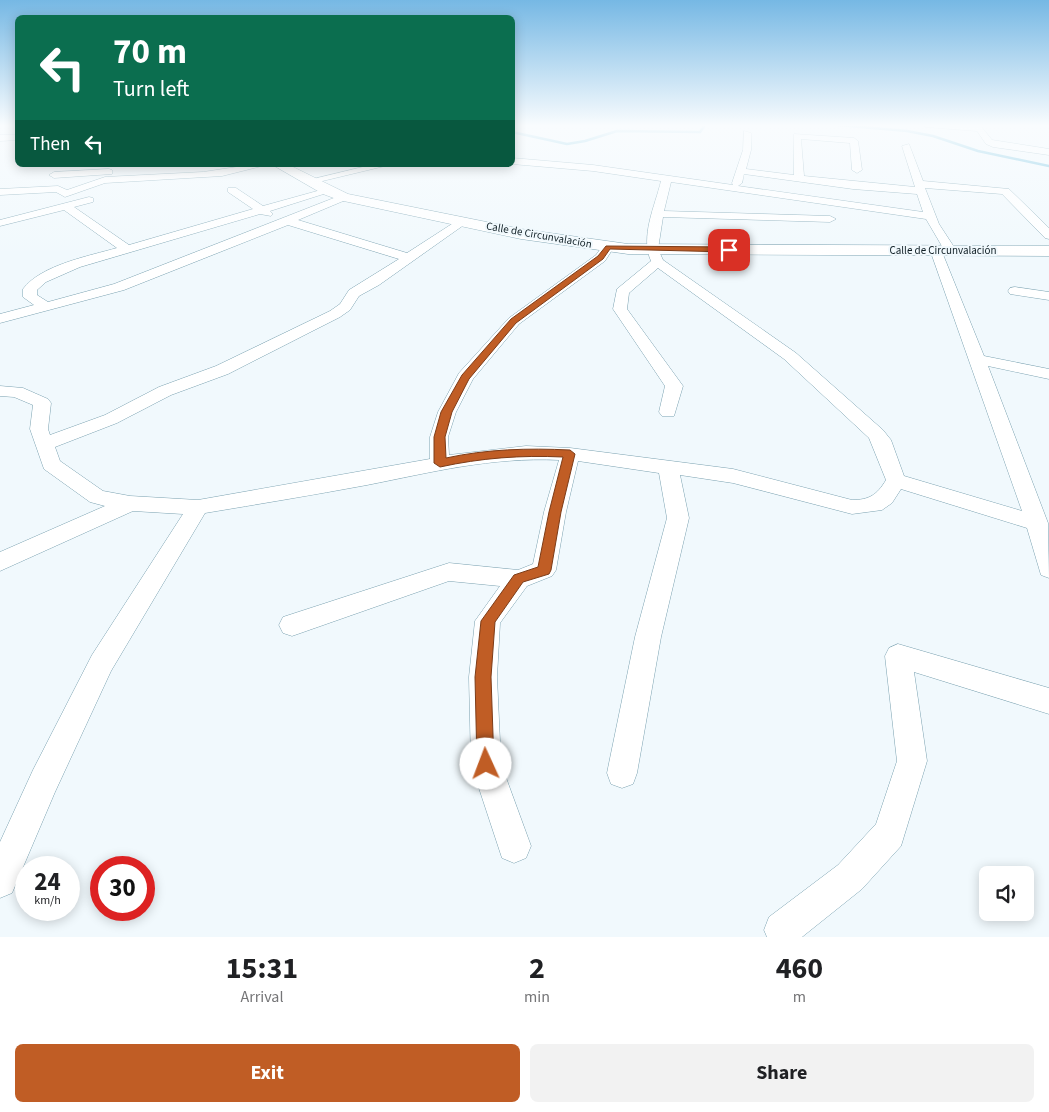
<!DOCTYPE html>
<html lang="en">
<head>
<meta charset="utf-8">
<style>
  :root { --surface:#fff; --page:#f2f2f2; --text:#202124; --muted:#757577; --accent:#c05d25 }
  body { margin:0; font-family:"Source Sans 3",sans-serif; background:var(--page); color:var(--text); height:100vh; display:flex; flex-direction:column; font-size:19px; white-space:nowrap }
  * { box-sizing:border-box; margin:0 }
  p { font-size:16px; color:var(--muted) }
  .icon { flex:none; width:28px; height:28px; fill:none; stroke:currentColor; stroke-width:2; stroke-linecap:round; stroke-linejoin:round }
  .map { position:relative; height:937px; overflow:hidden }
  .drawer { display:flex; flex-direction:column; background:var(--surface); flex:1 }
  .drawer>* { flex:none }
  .banner { position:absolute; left:15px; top:15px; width:500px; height:152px; border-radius:8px; box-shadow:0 2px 12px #0003; background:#0b6e4f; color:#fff; overflow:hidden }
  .controls { position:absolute; left:979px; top:866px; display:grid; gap:10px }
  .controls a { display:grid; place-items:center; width:55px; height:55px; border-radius:8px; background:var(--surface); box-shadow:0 2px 12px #0003; font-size:25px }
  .speed { position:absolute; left:15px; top:856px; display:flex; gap:10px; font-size:25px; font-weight:700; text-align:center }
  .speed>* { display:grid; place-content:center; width:65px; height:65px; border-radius:50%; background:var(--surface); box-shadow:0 2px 12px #0003; line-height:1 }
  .speed small { font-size:12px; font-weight:400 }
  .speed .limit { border:8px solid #d22; background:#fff; color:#111 }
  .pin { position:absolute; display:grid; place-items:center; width:42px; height:42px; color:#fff; margin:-21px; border-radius:10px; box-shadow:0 2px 8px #0006 }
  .me { position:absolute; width:55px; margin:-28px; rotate:358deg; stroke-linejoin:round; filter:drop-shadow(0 0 4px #0008) }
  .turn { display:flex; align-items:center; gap:18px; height:105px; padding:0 15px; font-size:22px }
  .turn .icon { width:65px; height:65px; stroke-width:2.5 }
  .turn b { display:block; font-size:35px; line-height:42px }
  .then { display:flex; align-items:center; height:48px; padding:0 15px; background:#0003; gap:10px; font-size:19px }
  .eta { display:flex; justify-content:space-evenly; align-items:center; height:85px; text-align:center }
  .eta b { font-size:30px; font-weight:700; line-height:35px }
  .cta { display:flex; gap:10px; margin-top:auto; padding:10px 15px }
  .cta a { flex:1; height:58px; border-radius:8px; background:var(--accent); color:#fff; font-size:20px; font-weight:700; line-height:58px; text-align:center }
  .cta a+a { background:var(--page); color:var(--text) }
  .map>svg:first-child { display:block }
</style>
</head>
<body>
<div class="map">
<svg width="1049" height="937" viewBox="0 0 1049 937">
  <rect width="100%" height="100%" fill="#f1f9fd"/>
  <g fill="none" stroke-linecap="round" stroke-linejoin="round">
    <!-- stream -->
    <path stroke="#6bbfde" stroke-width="2.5" d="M838 125 907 131 933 136 978 151 1049 166
      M512 132 567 144 585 141 617 131 700 132 705 125"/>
    <defs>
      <path id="street" d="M922 125H980L992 140 1049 149V155L993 147 986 144 977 131 926 127Z
        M744 131 751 133V150L746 169 794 175V134L854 138 858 141 862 170 857 173 852 170 850 143 801 139 804 176 915 187 902 146 909 144 923 181 1009 189 1049 228V239L1045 238 1002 194 925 188 939 224 956 250 950 254 946 253 926 219 671 182 664 211 830 216 836 219 830 222 663 217 658 249 663 260 796 353 883 430 891 440 904 476 1022 511 930 250 932 247H940L984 356 1049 369V379L988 366 1048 523 1049 578 1041 575 1027 528 901 489 892 503 882 510 852 514 733 483 680 475 689 518 661 637 637 773 633 784 622 788 611 784 607 773 635 637 667 518 659 473 578 461 566 512 556 570 552 576 527 586 500 623 497 677 501 764 531 846 526 858 514 863 502 858 471 764 469 677 475 621 500 586 449 581 292 636 283 633 279 625 283 617 449 563 518 570 533 564 544 512 559 460C490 457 433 472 367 485 313 495 259 504 205 513L111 671 55 792 12 893 0 898V842L33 770 92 655 183 514 133 511 0 571V552L105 506 90 502 44 469 30 429 33 405 14 397 0 396V386L23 388 48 399 51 403 48 429 50 435 105 415 159 387 216 366 330 311 340 304 349 290 399 259 288 225 124 290 0 323V314L34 305 23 297V289C41 265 89 256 117 248L64 210 0 226V220L89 197 93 198V202L74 207 129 245 253 209 228 192V188H236L263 206 328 188 333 191 270 211 273 214 271 216 260 214 80 267 46 282 37 290V295L48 302 114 284 344 194 348 195V199L298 220 407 253 458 220 462 219 468 222 379 285 359 296 350 310 340 317 228 374 171 395 117 423 55 447 60 461 103 491 130 496 198 500 430 459V437L438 412 459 373 509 318 596 255 604 244 608 243 614 247 605 261 519 324 473 379 456 412 448 437 449 455 526 446 570 448 733 469 852 500C869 500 877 495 886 480L869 438 784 359 658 268 629 293 627 309 683 386 674 416H662L659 412 665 386 613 309 617 289 651 261C640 236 655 206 661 181L593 171 512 164V158L593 165 733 185 732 183 743 150ZM744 174 853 189 917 194 923 212 738 186 742 183Z
        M0 135H18V140L0 141Z
        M250 165H266L222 176 105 183 65 197 56 192 0 195V189L58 186 67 190 105 177 203 172Z
        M371 165H389L310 184 305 181Z
        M109 169 112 170V174L54 178 49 175 54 172Z
        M1015 287 1049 292V300L1010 294 1008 291 1010 288Z
        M898 644 1049 688V714L914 672 927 761 901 846 862 889 802 937H767L764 930 769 917 838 865 876 824 897 761 885 656 889 648Z"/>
      <path id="secondary" d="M273 165H289L348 194 521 229 628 244 1049 246V256L628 254 521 239 339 200 323 194Z"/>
    </defs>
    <!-- street casing -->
    <use href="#street" stroke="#7ba2b1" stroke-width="1"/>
    <!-- secondary casing -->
    <use href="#secondary" stroke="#7ba2b1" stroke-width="1"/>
    <!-- street -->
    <use href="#street" fill="#fff" fill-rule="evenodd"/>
    <!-- secondary -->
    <use href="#secondary" fill="#fff" fill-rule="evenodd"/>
  </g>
  <!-- sky -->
  <linearGradient id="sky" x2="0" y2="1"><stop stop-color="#76b8e4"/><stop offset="0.49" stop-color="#f9fcfe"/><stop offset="1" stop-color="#f9fcfe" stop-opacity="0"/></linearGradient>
  <rect width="1049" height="256" fill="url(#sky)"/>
  <!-- route -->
  <path fill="#c05d25" stroke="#7d3c18" d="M606 246 729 247 732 250 729 252 610 249 603 259 516 323 469 379 452 412 445 437 446 458C487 449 528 448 570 450L575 454 561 512 551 570 549 574 523 582 495 622 491 677 494 764 492 770 486 772 479 770 477 764 475 677 481 621 514 575 538 567 549 512 563 457C521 455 481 458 440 467L434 463V437L441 412 462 375 511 319 598 256Z"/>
  <g text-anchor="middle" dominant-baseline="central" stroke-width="4" stroke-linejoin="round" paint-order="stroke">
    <!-- far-street labels -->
    <g font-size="11" fill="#0f1e24" stroke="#f1f9fd">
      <text transform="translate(539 235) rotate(10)">Calle de Circunvalación</text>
      <text x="943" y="250">Calle de Circunvalación</text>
    </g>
  </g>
</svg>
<div class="controls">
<a><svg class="icon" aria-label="sound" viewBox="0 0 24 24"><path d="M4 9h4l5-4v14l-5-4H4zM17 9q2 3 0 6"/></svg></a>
</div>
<div class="speed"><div>24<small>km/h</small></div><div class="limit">30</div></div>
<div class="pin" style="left:729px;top:250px;background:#d93025"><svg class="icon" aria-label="arrive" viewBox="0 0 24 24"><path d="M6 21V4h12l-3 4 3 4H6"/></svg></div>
<svg class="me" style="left:486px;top:764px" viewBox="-20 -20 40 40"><circle r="19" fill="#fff"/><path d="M0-13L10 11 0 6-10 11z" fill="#c05d25"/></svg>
<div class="banner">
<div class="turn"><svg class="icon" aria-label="left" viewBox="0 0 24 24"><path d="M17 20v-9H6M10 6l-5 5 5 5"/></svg><div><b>70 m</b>Turn left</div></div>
<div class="then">Then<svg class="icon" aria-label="left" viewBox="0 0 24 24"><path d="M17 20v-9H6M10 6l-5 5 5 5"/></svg></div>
</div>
</div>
<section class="drawer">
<div class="eta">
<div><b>15:31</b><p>Arrival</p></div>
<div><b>2</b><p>min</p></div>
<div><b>460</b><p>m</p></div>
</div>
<div class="cta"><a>Exit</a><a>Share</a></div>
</section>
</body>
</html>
